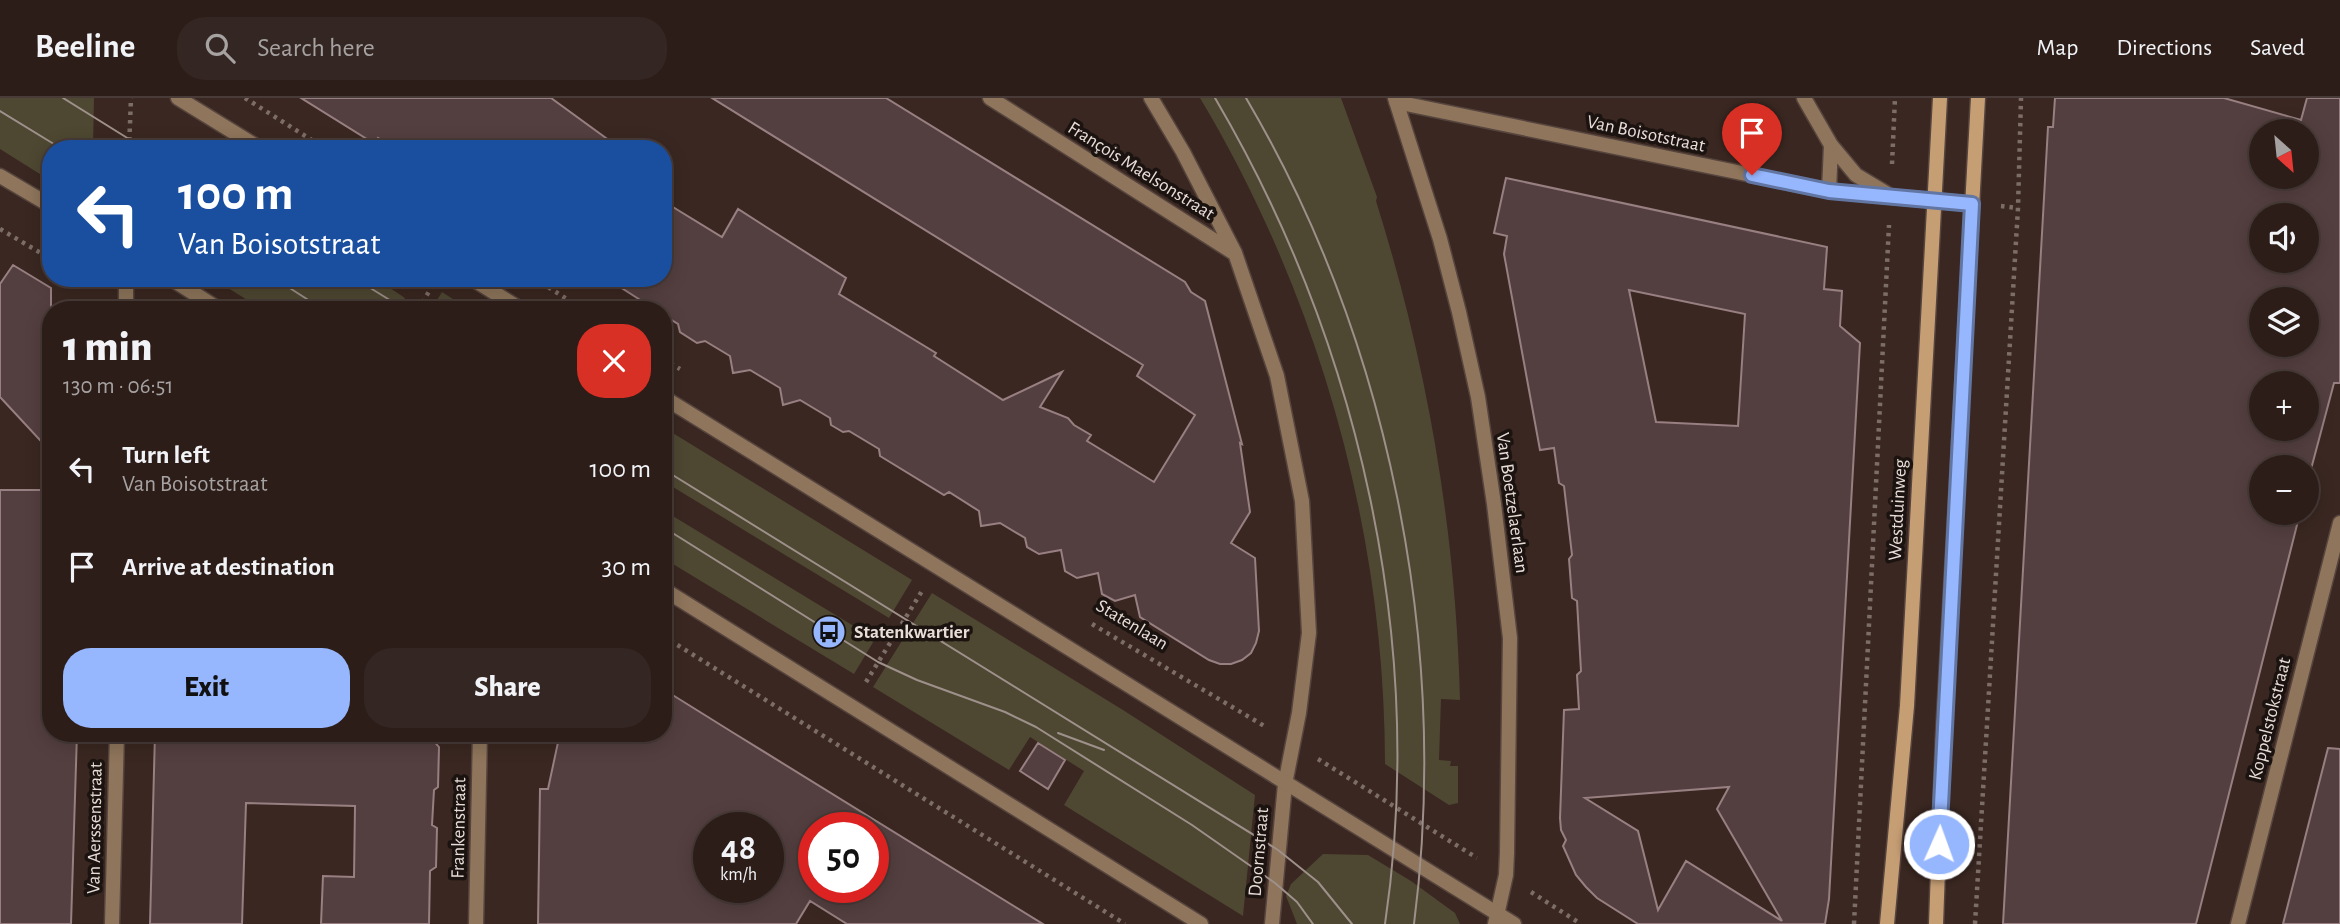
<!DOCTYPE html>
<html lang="en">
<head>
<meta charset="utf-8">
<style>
  :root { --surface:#2c1d19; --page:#342622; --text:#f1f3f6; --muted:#a6a2a2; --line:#483b38; --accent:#96b6fd }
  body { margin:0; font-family:"Alegreya Sans",sans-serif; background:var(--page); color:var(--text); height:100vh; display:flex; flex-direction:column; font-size:26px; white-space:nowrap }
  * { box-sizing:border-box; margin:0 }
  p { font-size:23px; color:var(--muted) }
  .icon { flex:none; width:38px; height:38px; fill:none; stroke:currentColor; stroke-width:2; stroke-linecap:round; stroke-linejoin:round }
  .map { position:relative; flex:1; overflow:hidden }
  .panel { position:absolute; left:42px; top:203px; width:630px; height:441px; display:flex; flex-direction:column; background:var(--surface); border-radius:28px; box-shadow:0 4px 18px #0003,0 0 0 2px var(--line) }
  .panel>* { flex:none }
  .top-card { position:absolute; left:42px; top:42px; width:630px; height:147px; border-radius:28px; box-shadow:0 4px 18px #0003,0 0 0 2px var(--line); background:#1a4fa0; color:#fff; overflow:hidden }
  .needle { width:46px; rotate:153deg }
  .tools { position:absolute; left:2249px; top:21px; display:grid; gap:14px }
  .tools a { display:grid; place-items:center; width:70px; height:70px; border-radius:50%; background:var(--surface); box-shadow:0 4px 18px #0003,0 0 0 2px var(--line); font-size:35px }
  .speed { position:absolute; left:693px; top:714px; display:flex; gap:14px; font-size:35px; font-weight:700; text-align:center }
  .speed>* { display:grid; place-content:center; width:91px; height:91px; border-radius:50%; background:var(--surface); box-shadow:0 4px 18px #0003,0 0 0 2px var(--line); line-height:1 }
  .speed small { font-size:18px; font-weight:400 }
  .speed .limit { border:10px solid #d22; background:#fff; color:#111 }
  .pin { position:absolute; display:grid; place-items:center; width:60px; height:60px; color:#fff; margin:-72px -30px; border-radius:50% 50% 50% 0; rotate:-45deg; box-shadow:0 0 7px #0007 }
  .pin .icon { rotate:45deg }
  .me { position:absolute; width:77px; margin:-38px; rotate:2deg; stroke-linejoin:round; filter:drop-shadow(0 0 5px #0008) }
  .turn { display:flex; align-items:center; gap:24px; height:147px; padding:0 21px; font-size:32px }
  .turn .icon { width:91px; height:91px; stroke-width:2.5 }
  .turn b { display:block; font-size:49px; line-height:60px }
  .round { display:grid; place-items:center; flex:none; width:74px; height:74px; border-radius:28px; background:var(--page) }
  .head { display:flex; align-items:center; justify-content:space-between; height:119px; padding:0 21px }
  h1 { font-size:42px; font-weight:800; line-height:52px }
  .button { display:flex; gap:14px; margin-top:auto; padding:14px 21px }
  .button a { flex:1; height:80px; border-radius:28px; background:var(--accent); color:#111; font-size:28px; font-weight:800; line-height:80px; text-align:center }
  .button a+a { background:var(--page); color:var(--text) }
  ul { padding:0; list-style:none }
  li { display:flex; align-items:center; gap:21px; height:98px; padding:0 21px }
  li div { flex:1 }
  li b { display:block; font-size:26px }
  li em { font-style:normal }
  header { display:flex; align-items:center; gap:42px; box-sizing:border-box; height:98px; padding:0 35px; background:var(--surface); border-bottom:2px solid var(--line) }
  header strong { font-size:33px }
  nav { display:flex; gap:38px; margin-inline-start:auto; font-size:24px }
  .search { width:490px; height:63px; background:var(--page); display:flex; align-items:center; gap:18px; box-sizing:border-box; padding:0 24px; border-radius:28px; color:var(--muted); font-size:26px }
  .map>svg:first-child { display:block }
</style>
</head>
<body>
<header>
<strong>Beeline</strong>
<div class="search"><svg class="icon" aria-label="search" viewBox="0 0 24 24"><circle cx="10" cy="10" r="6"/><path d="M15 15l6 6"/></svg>Search here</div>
<nav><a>Map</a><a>Directions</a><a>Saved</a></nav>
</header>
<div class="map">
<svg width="2340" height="826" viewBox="0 0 2340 826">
  <rect width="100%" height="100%" fill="#3a2721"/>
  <!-- green -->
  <path fill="#4e4832" d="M0 0H94L93 51H51V83L0 51Z
    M1200 0H1341L1377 99 1376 103C1427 265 1456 432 1460 602L1441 601 1439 662 1451 663 1450 668H1458V705L1449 707 1385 666C1385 434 1319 199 1200 0Z
    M212 180H375L405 200 399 212H263Z
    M442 194 470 212H431Z
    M663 329 912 482 889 520 663 383Z
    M663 412 875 541 854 576 663 460Z
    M932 495 1123 612 1255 697 1243 818 1064 707 1084 673 1030 639 1009 672 873 589Z
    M1323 756 1368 757 1411 783 1455 815 1460 826H1297L1286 798 1291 786Z"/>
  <!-- building -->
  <path fill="#543f40" stroke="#987f81" stroke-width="2" fill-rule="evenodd" d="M301 0H551L621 51H396L378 40 375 46Z
    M712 0H886L1185 184 1191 194 1205 203 1242 346 1240 345 1250 414 1231 445 1255 460 1259 533 1256 545 1251 555 1242 562 1231 566H1220L1209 562 1140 519 1135 497 1115 503 1102 496 1098 475 1077 480 1065 473 1061 452 1039 456 1027 449 1025 440 1000 425 981 428 979 413 949 394 944 397 880 358 879 351 849 333 843 334 831 327 830 320 800 302 783 307 780 290 750 272 733 275 730 258 705 243 697 245 680 234 678 226 663 217V212H656L606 180H663V103L722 139 738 111 846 180 839 196 936 255 934 258 1003 302 1062 274 1040 309 1068 320 1074 327 1091 337 1087 343 1154 384 1195 317 1137 278 1143 267Z
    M2055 0H2224L2301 22 2307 0H2340V285H2334L2306 390V369H2261V415H2300L2196 826H2003L2048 29H2053ZM2261 33H2306V79H2261ZM2261 117H2306V163H2261ZM2261 201H2306V247H2261ZM2261 285H2306V331H2261Z
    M1506 80 1827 149 1824 191 1842 193 1840 228 1860 245 1829 801 1825 826H1638L1597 800 1586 789 1576 777 1563 748 1566 742 1561 732 1560 720 1564 612 1579 611 1577 577 1581 573 1577 503 1572 500 1569 461 1572 457 1564 388 1559 385 1554 350 1540 352 1504 156 1507 138 1494 135ZM1629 192 1745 216 1738 328 1656 324ZM1729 689 1717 711 1782 823 1686 763 1658 812 1638 733 1585 700Z
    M13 167 51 190V354L0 299V186Z
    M0 392H51V635H77L71 826H0Z
    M663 591 732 634 1043 826H847L810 803 796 826H538L540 691H548L560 635H663ZM709 730H768V789H709ZM814 730H873V789H814Z
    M155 635H427L439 649 438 689 434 692 432 727 437 730 436 769 430 773 429 826H321L323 778 354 779 355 708 246 705 242 826H150Z
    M1038 645 1065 662 1048 691 1020 673Z
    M2328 650 2340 651V826H2283Z"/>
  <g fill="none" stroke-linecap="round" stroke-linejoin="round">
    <defs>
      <path id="minor" d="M990 0 1234 155
        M1151 0 1183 54 1235 155 1277 278 1302 403 1309 535 1299 615 1285 686 1272 826
        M1395 0 1440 141 1459 214 1478 299 1494 406 1510 540 1507 755 1506 777 1495 826
        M1804 0 1831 47 1856 77 1886 95
        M1396 4 1829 93 1972 106
        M1829 93 1831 47
        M126 212V180
        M112 826 117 635
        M476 826 480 635
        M2238 826 2340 425"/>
      <path id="tertiary" d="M178 0 261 51
        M0 78 51 108
        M170 180 220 212
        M471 180 522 212
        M663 299 1514 826
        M663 491 1201 826"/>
      <path id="secondary" d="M1887 826 1907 608 1940 0
        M1936 826 1943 638 1978 0"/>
    </defs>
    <!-- minor casing -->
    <use href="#minor" stroke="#56443e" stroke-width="17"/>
    <!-- tertiary casing -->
    <use href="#tertiary" stroke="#56443e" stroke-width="17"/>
    <!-- secondary casing -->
    <use href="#secondary" stroke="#56443e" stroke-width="17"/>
    <!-- path -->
    <path stroke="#7d6d68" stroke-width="4.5" stroke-dasharray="3.5 5" stroke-linecap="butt" d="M245 0 326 51
      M129 51 131 0
      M1892 66 1895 0
      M2001 108 2018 110
      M0 131 51 161
      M84 180 95 187
      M534 180 584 212
      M418 212 437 180
      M663 261 680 271
      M1092 526 1266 629
      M882 531 894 539
      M663 538 1125 826
      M866 584 922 493
      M1318 661 1477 760
      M1531 794 1581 826
      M1854 826 1889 127
      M1975 826 2018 110 2021 0"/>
    <!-- minor -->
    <use href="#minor" stroke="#8e755b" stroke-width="14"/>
    <!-- tertiary -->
    <use href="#tertiary" stroke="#8e755b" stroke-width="14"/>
    <!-- secondary -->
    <use href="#secondary" stroke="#c69e74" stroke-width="14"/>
    <!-- tram -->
    <path stroke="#9e908a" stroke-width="2" d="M63 0 145 51
      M1215 0C1359 245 1427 543 1385 826
      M1246 0C1389 243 1450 546 1414 826
      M0 13 62 51
      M274 180 324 212
      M354 180 406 212
      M663 371 1278 752 1318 784 1352 826
      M663 429 878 564 917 582 1005 614 1036 629 1192 727 1275 785 1297 804 1313 826
      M1058 635 1104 652"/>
  </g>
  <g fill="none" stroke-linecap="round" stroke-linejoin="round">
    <defs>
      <path id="route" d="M1752 77 1829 93 1972 106 1939 746"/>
    </defs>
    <!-- route casing -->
    <use href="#route" stroke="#6276a4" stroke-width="18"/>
    <!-- route -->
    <use href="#route" stroke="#96b6fd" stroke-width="12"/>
  </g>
  <!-- icons -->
  <defs>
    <symbol id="bus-disc" viewBox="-11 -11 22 22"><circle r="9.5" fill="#96b6fd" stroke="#1b1310"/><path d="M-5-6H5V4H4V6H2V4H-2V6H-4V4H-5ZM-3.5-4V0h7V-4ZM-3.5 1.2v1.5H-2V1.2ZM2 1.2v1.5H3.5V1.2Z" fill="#111"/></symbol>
  </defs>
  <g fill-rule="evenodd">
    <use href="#bus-disc" x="810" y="515" width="38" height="38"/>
  </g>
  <g text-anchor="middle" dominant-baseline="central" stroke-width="7" stroke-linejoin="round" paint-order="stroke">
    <!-- street labels -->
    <g font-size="19" fill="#e9ddd8" stroke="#1b1310">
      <text transform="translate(1646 36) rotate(12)">Van Boisotstraat</text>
      <text transform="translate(1141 73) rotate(32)">François Maelsonstraat</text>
      <text transform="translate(1512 405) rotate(82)">Van Boetzelaerlaan</text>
      <text transform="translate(1898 412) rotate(-87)">Westduinweg</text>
      <text transform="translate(1132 527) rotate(31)">Statenlaan</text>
      <text transform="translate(2270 621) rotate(-76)">Koppelstokstraat</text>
      <text transform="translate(95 730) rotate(-89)">Van Aerssenstraat</text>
      <text transform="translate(459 730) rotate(-89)">Frankenstraat</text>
      <text transform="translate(1259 754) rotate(-85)">Doornstraat</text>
    </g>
    <!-- poi labels -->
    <g font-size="19" font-weight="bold" fill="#e9ddd8" stroke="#1b1310" text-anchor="start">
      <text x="854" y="534">Statenkwartier</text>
    </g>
  </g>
</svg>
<div class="tools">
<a><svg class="needle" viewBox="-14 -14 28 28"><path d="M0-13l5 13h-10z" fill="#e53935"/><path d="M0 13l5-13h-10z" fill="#a6a2a2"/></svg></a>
<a><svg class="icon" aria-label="sound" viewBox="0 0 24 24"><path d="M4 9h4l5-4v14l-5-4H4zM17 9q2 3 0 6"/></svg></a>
<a><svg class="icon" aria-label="layers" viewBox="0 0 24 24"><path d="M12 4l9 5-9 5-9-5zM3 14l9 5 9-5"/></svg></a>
<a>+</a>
<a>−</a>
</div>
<div class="speed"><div>48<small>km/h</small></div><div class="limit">50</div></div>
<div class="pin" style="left:1752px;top:77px;background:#d93025"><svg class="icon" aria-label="arrive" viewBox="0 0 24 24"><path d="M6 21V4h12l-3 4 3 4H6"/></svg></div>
<svg class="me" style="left:1939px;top:746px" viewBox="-20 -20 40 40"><circle r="17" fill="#96b6fd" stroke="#fff" stroke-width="3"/><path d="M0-11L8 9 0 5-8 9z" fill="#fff"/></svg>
<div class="top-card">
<div class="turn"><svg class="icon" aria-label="left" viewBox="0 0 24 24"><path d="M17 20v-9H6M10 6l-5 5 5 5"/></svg><div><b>100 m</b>Van Boisotstraat</div></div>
</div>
<section class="panel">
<div class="head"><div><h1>1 min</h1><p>130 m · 06:51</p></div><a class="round" style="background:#d93025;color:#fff"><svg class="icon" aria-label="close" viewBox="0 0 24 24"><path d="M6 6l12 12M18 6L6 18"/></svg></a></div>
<ul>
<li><svg class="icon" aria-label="left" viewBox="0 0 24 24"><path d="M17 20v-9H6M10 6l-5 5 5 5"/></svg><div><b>Turn left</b><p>Van Boisotstraat</p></div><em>100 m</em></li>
<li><svg class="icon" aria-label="arrive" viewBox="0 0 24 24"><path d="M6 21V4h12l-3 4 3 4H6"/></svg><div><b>Arrive at destination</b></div><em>30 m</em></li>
</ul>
<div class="button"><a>Exit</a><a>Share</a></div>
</section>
</div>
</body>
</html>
